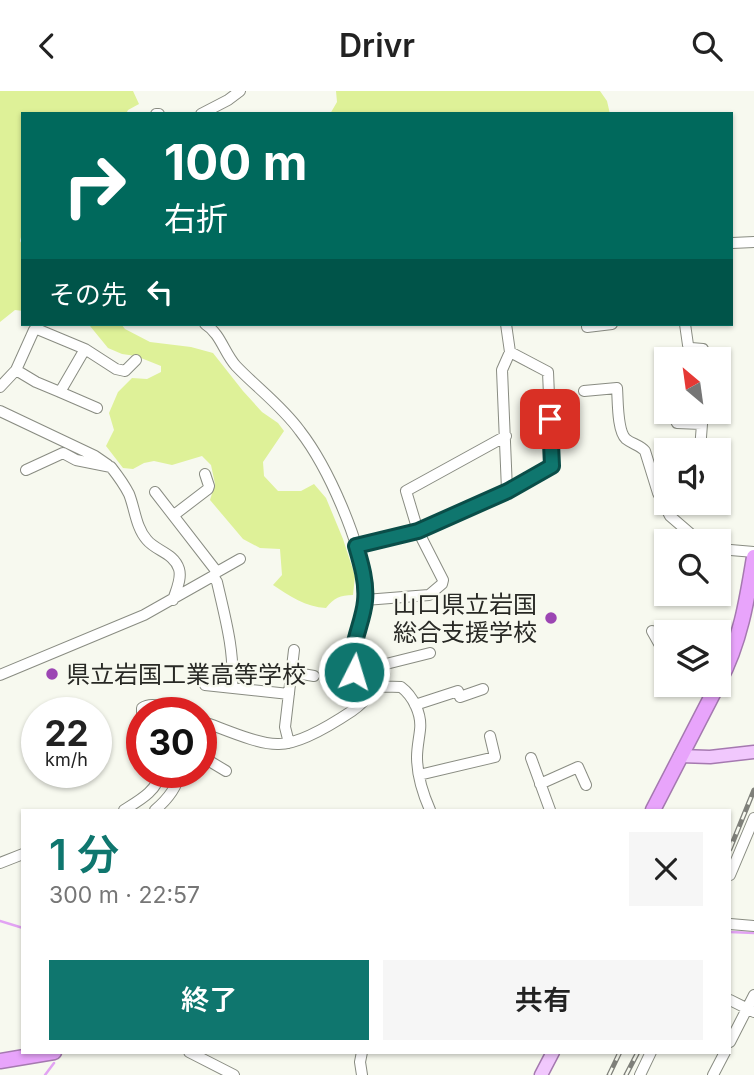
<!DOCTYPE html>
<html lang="ja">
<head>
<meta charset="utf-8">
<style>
  :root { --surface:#fff; --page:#f6f6f6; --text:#222; --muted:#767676; --accent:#0f766e }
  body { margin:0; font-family:Inter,"Noto Sans JP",sans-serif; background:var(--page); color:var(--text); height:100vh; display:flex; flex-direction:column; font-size:26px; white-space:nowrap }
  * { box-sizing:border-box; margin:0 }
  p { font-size:23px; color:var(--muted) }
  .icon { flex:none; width:38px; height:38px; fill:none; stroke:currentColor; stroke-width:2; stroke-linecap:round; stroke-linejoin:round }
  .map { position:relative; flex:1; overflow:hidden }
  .drawer { position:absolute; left:21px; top:718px; width:710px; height:245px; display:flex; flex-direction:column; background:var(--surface); border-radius:0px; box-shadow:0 2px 5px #0004 }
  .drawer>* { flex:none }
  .banner { position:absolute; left:21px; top:21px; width:712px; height:214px; border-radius:0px; box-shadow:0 2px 5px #0004; background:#00695c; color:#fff; overflow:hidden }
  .needle { width:46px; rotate:331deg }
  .fabs { position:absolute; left:654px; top:256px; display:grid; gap:14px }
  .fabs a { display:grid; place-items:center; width:77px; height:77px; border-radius:0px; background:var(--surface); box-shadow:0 2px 5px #0004; font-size:35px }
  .speed { position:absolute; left:21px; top:606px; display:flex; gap:14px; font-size:35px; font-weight:700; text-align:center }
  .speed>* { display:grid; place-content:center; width:91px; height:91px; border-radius:50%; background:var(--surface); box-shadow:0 2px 5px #0004; line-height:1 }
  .speed small { font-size:18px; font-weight:400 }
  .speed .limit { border:10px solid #d22; background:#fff; color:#111 }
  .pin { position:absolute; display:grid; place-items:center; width:60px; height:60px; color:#fff; margin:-30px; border-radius:14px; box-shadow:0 4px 10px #0006 }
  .me { position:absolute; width:77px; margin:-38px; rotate:5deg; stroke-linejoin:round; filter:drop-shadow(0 0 5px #0008) }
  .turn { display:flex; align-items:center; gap:24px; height:147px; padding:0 28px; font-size:32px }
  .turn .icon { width:91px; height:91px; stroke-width:2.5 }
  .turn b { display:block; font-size:49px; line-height:60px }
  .then { display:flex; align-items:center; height:66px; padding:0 28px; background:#0003; gap:14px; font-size:26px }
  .round { display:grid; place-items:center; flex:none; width:74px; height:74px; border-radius:0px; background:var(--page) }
  .headline { display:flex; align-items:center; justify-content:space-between; height:119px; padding:0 28px }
  h1 { font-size:42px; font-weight:600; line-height:52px; color:var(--accent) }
  .action { display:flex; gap:14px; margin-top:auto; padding:14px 28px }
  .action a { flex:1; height:80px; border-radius:0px; background:var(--accent); color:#fff; font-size:28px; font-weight:600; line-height:80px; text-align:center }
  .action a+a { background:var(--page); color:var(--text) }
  header { display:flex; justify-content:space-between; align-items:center; height:91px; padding:0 28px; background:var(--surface); font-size:32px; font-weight:600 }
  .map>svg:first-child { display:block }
</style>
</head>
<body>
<header><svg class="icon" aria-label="back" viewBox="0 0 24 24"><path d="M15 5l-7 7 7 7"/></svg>Drivr<svg class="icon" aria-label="search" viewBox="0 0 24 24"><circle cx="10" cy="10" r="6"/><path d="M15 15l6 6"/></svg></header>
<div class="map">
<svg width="754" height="984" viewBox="0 0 754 984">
  <rect width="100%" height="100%" fill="#f7f9ef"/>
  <!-- green -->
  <path fill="#def198" d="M0 0H133L139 13 128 19 126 23H23V138L20 150 23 155V220L15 219 0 231Z
    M336 0H600L607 10 610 23H330L337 11Z
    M86 233H121L125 238 150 251 191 256 213 262 243 300 262 321 278 332 284 340 263 371 264 385 278 400H301L314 393 326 407 343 448 355 485 353 504C340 504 334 507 326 517 306 516 289 505 273 494L282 484 280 458 260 457 243 448 210 409 215 393 211 374 202 365 172 374 154 370 144 372 133 378 123 377 106 355 114 339 109 322 118 301 132 287 147 288 161 281V275L136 265 122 263 108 257 90 235Z"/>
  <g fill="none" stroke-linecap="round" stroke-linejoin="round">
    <!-- stream -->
    <path stroke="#e2a3f3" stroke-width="2.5" d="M0 830 23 837
      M730 841 754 842
      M45 984 54 972"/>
    <defs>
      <path id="minor" d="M156 23H159
        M201 23 228 9 240 0
        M732 152 754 151
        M205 233C221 243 224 262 236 275 257 297 282 315 300 340 328 376 361 451 365 496 368 521 346 561 354 580 364 602 382 594 401 596 413 605 422 623 420 639 419 648 417 657 417 666 417 684 423 703 430 719
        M506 233 510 261 502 279 507 399
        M587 233V236L612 233
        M685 233 688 254 691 257 703 258 707 268
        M85 258 60 301 97 317
        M16 279 36 291 60 301
        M0 296 16 279 34 239 37 238 85 258 116 278 125 280 136 269
        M584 300 617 297C618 309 617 340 626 348 632 353 640 354 645 360L658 402 670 425 699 450
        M0 320 95 365 108 374
        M674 320V326L677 332 702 333
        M700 359 703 320
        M26 379 63 362 76 369 111 376C118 385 124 393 129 403 135 418 136 437 147 449 156 460 174 462 179 478 182 488 176 499 173 509
        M155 401 217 481 213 485 217 491C225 526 235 561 232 597
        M174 424 208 398 209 395 205 383
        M356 455 418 440 507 399 552 375 548 281 510 261
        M719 458 754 461
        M217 481 240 468
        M365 509 429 504 442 493 443 489 418 440 406 400 506 345
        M652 540 661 556 667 559
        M291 581 314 585
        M354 581 430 562
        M0 584 144 524 213 485
        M205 594 289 603
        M415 614 458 600 460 606 483 598
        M142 621V617C153 610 164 617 175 621
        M201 630C222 637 258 654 279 653 301 653 334 632 352 620 361 614 369 605 375 597
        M289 652 285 636 294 559
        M201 665 226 680
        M531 667 550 719
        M419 684 495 666 490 645
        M540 693 578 676 586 694
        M124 719C140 709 157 700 161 681
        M155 719C167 709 177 697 180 681
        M0 772 23 763
        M730 784 754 727
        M730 833 754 835
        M730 909 754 921
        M730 951 754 904
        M189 961 234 984
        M362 984 360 971 362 961
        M640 984 651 961
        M713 984 725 961"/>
      <path id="major" d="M680 665 710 666 754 661
        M541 984 553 961"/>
      <path id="highway" d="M719 591C740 552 747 509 754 466
        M653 719 718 593
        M0 970 54 961"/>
    </defs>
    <!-- minor casing -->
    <use href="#minor" stroke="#898c82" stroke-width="12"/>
    <!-- major casing -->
    <use href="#major" stroke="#a579b0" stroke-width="15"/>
    <!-- highway casing -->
    <use href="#highway" stroke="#a579b0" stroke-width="17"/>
    <!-- minor -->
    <use href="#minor" stroke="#fff" stroke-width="10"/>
    <!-- major -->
    <use href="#major" stroke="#f1c8fd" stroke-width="12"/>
    <!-- highway -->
    <use href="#highway" stroke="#e8a4fb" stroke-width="14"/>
    <defs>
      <path id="rail" d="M730 758 754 699
        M609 984 620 961
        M626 984 638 961"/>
    </defs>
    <!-- rail casing -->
    <use href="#rail" stroke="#7f807a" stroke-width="5"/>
    <!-- rail -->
    <use href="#rail" stroke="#f7f9ef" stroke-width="2.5" stroke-dasharray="8" stroke-linecap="butt"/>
  </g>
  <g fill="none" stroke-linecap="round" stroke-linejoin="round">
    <defs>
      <path id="route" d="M354 581C348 557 363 533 365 510 367 492 361 472 356 455L418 440 508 400 552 375 550 328"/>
    </defs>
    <!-- route casing -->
    <use href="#route" stroke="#0a4d48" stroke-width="18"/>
    <!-- route -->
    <use href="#route" stroke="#0f766e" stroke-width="12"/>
  </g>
  <!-- markers -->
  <g fill="#9c46b3" stroke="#f7f9ef" stroke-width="2.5">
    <circle cx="551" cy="527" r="7"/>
    <circle cx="52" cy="583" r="7"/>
  </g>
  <g text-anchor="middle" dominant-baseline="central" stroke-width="5" stroke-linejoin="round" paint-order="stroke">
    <!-- poi labels -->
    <g font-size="24" fill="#282925" stroke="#f7f9ef" text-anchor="end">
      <text x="537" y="513">山口県立岩国<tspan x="537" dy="28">総合支援学校</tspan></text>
      <text x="66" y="583" text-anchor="start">県立岩国工業高等学校</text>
    </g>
  </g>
</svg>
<div class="fabs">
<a><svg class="needle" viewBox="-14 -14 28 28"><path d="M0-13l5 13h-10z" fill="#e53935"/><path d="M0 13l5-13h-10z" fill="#767676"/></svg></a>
<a><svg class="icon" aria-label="sound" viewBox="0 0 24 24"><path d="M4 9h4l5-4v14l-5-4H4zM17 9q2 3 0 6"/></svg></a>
<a><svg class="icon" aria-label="search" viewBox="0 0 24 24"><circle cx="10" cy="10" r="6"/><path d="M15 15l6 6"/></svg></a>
<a><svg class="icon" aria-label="layers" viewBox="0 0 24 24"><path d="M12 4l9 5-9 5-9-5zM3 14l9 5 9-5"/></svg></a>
</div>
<div class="speed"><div>22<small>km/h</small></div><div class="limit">30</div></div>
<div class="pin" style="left:550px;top:328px;background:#d93025"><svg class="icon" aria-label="arrive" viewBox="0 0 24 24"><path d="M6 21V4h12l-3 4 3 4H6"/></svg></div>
<svg class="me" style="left:354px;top:581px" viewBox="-20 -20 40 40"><circle r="17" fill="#0f766e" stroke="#fff" stroke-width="3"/><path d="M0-11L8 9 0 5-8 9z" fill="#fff"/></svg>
<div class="banner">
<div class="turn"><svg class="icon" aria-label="right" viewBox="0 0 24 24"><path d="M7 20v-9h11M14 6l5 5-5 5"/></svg><div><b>100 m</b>右折</div></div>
<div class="then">その先<svg class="icon" aria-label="left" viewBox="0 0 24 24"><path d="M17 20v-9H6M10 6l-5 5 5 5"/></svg></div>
</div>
<section class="drawer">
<div class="headline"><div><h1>1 分</h1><p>300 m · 22:57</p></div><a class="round"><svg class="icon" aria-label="close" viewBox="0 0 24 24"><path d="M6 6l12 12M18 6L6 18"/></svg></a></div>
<div class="action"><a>終了</a><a>共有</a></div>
</section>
</div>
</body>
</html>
